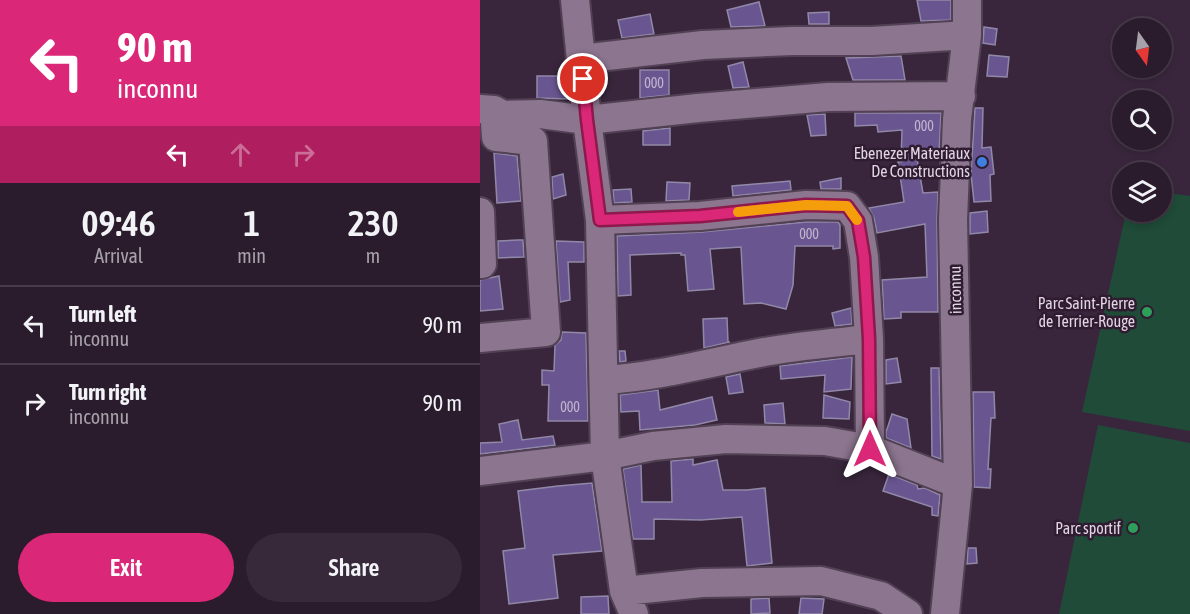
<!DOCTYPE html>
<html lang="en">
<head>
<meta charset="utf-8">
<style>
  :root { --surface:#2b1c2d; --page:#372939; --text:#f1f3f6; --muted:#a6a1aa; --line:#473a49; --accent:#db2777 }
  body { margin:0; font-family:"Asap Condensed",sans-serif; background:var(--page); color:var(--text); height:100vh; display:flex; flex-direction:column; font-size:22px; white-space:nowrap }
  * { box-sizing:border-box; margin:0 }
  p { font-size:20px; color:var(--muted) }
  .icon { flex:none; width:33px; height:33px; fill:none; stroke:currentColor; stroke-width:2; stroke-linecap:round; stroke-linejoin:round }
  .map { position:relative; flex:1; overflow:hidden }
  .panel { display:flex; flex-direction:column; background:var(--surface); width:480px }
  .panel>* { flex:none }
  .top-card { background:#db2777; color:#fff; overflow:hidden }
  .needle { width:39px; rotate:166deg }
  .tools { position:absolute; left:632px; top:18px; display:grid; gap:12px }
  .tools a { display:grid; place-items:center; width:60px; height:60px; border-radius:50%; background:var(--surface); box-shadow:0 3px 9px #0003,0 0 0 2px var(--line); font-size:30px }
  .pin { position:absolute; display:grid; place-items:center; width:51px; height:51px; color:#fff; margin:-26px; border:3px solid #fff; border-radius:50%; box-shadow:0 2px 6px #0007 }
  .me { position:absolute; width:66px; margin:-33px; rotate:0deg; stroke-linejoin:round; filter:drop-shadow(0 0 4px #0008) }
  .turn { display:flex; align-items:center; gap:21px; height:126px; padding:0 18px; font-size:27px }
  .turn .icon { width:78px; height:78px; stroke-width:2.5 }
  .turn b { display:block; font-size:42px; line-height:51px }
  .lanes { display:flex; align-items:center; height:57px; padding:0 18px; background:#0003; justify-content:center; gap:30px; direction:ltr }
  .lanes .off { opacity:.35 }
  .eta { display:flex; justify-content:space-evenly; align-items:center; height:102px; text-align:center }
  .eta b { font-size:36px; font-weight:600; line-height:42px }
  .button { display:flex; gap:12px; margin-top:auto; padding:12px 18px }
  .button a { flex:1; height:69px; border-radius:36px; background:var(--accent); color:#fff; font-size:24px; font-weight:600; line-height:69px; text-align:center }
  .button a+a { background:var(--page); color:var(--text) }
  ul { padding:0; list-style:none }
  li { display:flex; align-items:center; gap:18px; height:78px; padding:0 18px; border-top:2px solid var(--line) }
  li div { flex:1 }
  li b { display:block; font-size:22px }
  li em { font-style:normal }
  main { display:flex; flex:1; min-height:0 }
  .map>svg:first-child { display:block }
</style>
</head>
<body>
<main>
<section class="panel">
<div class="top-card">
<div class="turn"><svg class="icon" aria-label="left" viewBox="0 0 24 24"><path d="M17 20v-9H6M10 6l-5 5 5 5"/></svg><div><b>90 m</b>inconnu</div></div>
<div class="lanes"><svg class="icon" aria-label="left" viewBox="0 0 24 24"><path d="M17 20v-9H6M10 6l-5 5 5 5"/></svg><svg class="icon off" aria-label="ahead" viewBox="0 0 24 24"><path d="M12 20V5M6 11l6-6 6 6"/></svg><svg class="icon off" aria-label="right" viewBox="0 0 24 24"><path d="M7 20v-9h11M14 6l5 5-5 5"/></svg></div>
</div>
<div class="eta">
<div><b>09:46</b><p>Arrival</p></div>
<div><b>1</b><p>min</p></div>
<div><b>230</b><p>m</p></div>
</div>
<ul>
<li><svg class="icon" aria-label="left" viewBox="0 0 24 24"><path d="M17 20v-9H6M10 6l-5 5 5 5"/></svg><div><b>Turn left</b><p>inconnu</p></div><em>90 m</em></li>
<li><svg class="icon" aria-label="right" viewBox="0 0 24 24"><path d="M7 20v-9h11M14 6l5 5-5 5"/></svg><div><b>Turn right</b><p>inconnu</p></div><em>90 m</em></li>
</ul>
<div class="button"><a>Exit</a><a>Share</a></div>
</section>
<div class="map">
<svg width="710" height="614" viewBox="0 0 710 614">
  <rect width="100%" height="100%" fill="#39263c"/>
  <!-- green -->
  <path fill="#1f4b38" d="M681 192 710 196V431L602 412 646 212H681Z
    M618 425 710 443V614H579Z"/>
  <!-- building -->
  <path fill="#695691" stroke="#9188a8" stroke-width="1.5" d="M437 0H471V20L441 21Z
    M279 2 285 26 251 27 247 10Z
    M349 12V24H329L328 13Z
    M170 14 174 34 142 38 138 20Z
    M504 27 517 29 515 45 503 43Z
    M509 55 529 57 527 77 507 76Z
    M421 56 425 80H373L366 58Z
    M263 62 269 87 253 88 248 66Z
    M160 70H189V95L160 98Z
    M57 76H86L88 99 57 98Z
    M495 108H503L502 148 511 147 514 174 510 175 511 201 494 202 491 174Z
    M375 113H461L459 154 436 153 443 193 458 192 457 220 458 312H421V318L404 319 402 280 447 277 445 224 397 233 394 218 389 208 424 202 418 162H421L422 130 398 132 397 125 375 126Z
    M345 114 346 135 331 136 327 115Z
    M190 128V145H163V131Z
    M14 153 37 156 41 201 17 203Z
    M83 174 86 195 73 199 72 177Z
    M361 178V189H341L340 182Z
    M310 181 311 190 253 196 252 186Z
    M187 182 210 183 209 200 186 201Z
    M151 189 152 202 134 203 133 190Z
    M507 211 508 232 490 234V213Z
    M326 222H358L360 225V248L353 249V246H315L313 285 306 309 281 303 264 304 261 247 230 249 234 289 208 291 205 255H201V253L150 255 151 295 138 296 137 236 222 232Z
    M38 240H43L44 257 18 258V241Z
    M76 241 104 242V262H88L90 300 80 302Z
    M19 276 23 309 0 311V280Z
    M371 308 372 324 355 326 352 313Z
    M247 318 248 342H250L224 348 223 319Z
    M82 332 106 333 108 421H68L69 385H62V370L74 371 75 345 81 340Z
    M139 351H145L146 361 140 362Z
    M372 357 371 389 344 392 345 375 301 379 300 366Z
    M417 358 421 382 406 384V360Z
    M451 368H459L461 459 452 456Z
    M260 374 263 392 249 394 246 377Z
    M178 390 180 410 232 397 237 420 215 425 160 430 159 411 141 412 140 395Z
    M493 392H514L515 418H511L508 469H511L510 488 494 487Z
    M344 395 370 402 369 419 343 418Z
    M303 403 305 424 285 423 284 405Z
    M412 414 427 419 431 448 406 438V432Z
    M38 420 42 440 73 436 75 445 0 454V443L22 442 19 424Z
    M213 459V465L237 460 243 490H267L285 488 292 563 267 566 262 517 221 520 174 519V539H153L143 469 161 465 162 502H192L191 461Z
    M409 474 437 485 438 489 445 488 460 495 458 516 452 515V507L403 491Z
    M112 483 122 551 73 555 78 598 29 604 23 551 45 548 38 491 78 486Z
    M488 548H496L497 563 487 564Z
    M128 596 129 614H101V597Z
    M289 598 290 613 271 614V599Z
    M321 598 344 599 342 614H319Z"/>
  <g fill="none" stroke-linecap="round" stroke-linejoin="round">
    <defs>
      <path id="minor" d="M95 0 107 120 120 220 125 456 144 591 154 614
        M101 59 223 45 312 41H392L487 35
        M0 109 14 110 23 115 60 114 107 120 218 108 348 97 481 96
        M0 212 2 264
        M120 220 220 216 326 205 367 206 378 221 384 257 389 339 390 449
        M0 338 66 332 53 141 16 137 14 110
        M124 380C176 377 228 363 279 353 315 346 353 343 389 339
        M0 471 125 456 173 446 246 439 345 441 390 449 478 484
        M144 591 222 583 341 581 401 596 428 614
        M465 614 478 484 473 220 477 119 487 35V0"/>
    </defs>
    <!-- minor casing -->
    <use href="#minor" stroke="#524154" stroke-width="32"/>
    <!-- minor -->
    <use href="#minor" stroke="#8c758f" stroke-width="28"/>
  </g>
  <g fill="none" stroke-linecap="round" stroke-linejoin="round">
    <defs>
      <path id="route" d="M103 79 107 120 120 220 220 216 326 205 367 206 378 221 384 257 389 339 390 449"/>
    </defs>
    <!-- route casing -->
    <use href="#route" stroke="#8e194d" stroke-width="15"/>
    <!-- route -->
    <use href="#route" stroke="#db2777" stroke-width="10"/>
    <!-- slow -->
    <path stroke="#f59e0b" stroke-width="10" d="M258 212 326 205 367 206 377 220"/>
  </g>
  <!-- markers -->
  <circle fill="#3f7fe0" stroke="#2f1c31" stroke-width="2" cx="502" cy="162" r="6"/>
  <g fill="#2e9e5b" stroke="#2f1c31" stroke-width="2">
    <circle cx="667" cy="312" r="6"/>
    <circle cx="653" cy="528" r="6"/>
  </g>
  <g text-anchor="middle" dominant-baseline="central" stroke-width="5" stroke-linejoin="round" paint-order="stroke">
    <!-- number labels -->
    <g font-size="14" fill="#c3b4ce">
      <text x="174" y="83">000</text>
      <text x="444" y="126">000</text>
      <text x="329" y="234">000</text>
      <text x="90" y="407">000</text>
    </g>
    <!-- poi labels -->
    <g font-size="16" fill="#e1d4e3" stroke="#2f1c31" text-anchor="end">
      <text x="490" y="153">Ebenezer Materiaux<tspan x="490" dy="18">De Constructions</tspan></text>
      <text x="655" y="303">Parc Saint-Pierre<tspan x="655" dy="18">de Terrier-Rouge</tspan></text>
      <text x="641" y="528">Parc sportif</text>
    </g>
    <!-- street labels -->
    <g font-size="16" fill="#e1d4e3" stroke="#2f1c31">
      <text transform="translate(475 290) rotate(-91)">inconnu</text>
    </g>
  </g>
</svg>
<div class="tools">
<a><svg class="needle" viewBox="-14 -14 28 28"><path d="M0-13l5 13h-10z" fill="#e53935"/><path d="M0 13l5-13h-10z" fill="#a6a1aa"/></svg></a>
<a><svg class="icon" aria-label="search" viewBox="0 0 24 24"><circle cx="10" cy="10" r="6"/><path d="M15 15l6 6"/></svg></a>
<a><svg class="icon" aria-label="layers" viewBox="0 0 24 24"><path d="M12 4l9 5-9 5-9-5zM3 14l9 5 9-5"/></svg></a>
</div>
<div class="pin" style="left:103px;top:79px;background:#d93025"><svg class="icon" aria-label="arrive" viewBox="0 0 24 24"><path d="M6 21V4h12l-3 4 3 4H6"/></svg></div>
<svg class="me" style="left:390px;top:449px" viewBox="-20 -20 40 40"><path d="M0-17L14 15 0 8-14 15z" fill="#db2777" stroke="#fff" stroke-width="4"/></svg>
</div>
</main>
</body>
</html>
